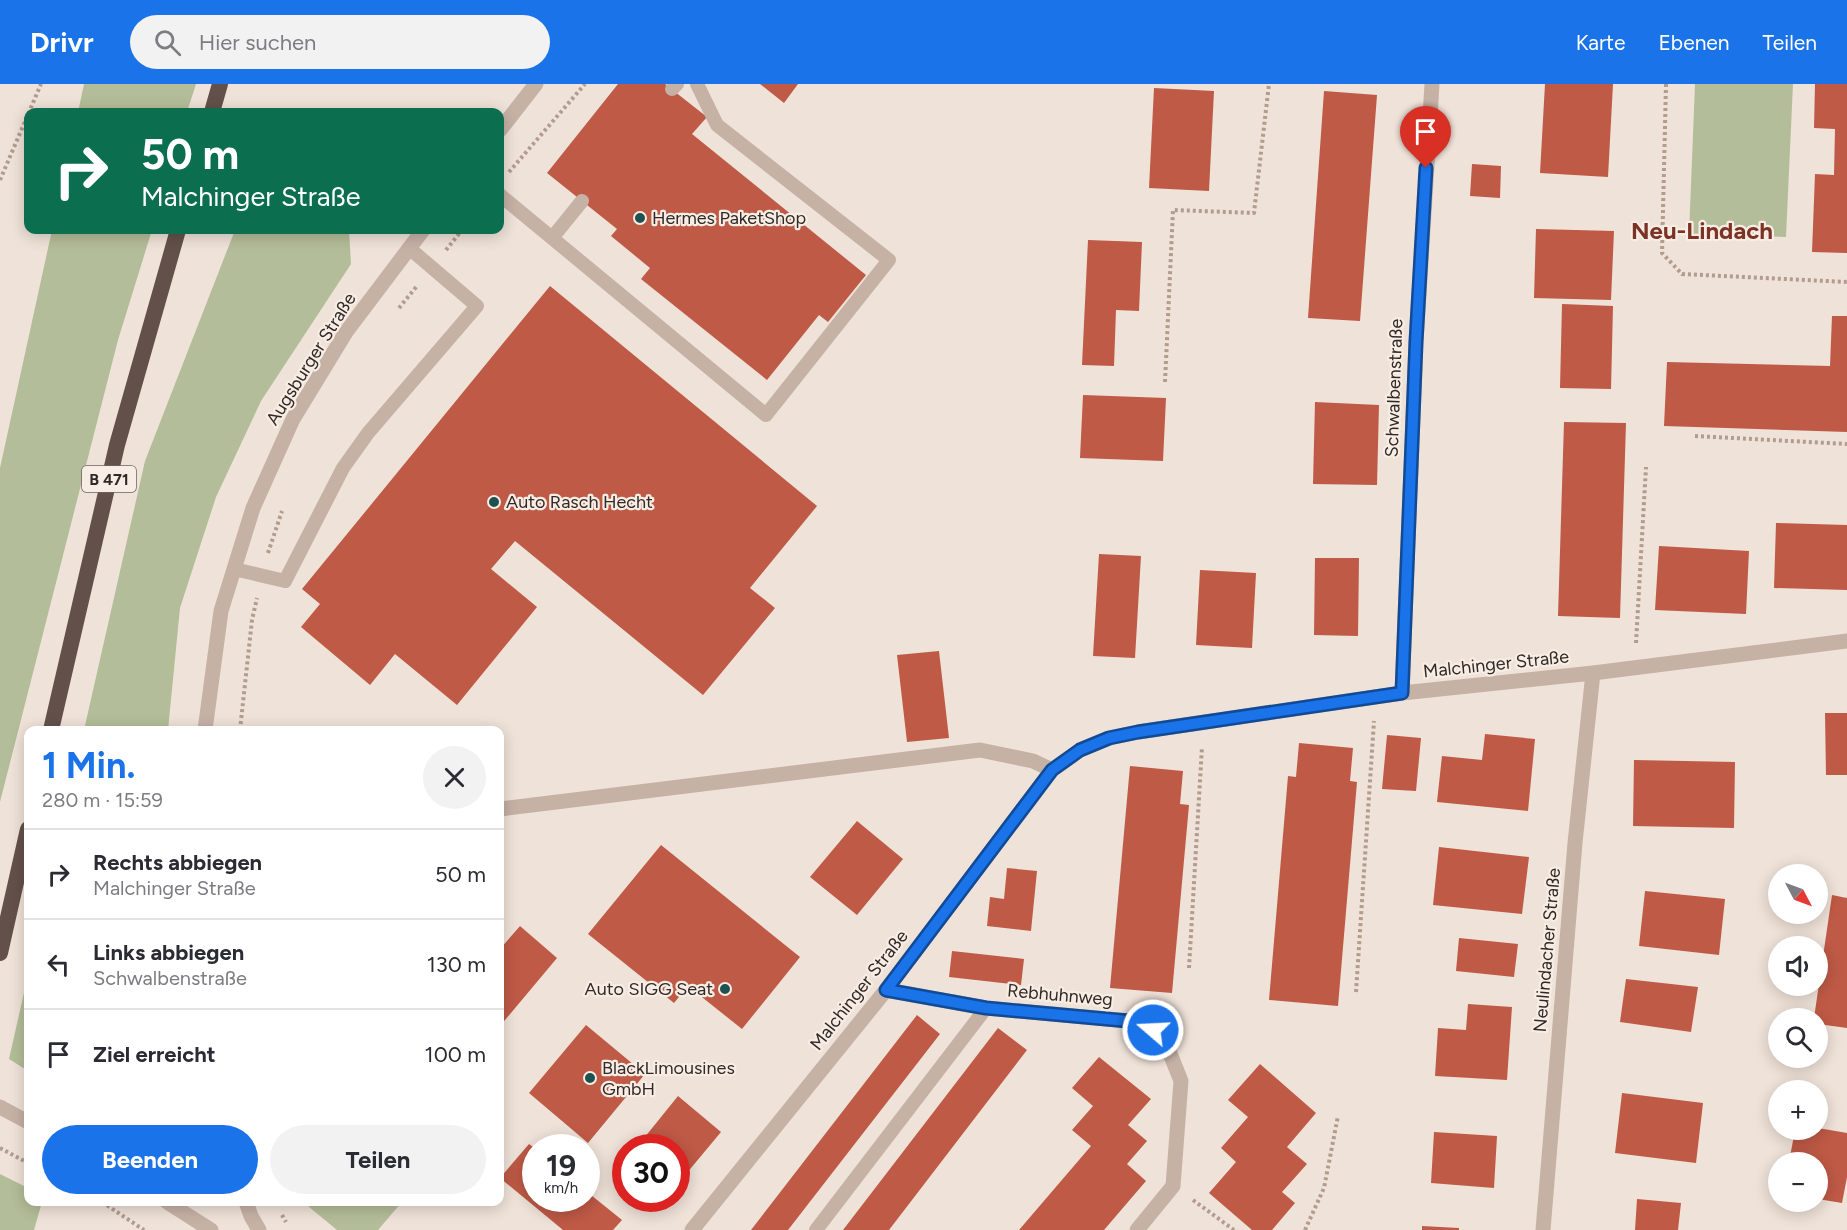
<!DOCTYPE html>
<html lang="de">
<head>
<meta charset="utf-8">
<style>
  :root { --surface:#fff; --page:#f2f2f3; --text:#2b2b33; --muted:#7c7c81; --line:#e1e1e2; --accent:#1a73e8 }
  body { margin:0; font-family:Figtree,sans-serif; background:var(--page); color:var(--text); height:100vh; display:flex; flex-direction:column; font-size:22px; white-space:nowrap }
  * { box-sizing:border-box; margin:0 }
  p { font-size:20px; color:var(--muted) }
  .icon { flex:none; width:33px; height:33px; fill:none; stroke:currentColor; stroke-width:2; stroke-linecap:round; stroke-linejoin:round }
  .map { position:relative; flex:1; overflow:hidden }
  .side { position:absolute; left:24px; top:642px; width:480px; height:480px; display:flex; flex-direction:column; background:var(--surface); border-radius:12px; box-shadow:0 3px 15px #0003 }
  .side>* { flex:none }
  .banner { position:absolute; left:24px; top:24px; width:480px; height:126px; border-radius:12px; box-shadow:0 3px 15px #0003; background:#0b6e4f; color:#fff; overflow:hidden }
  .needle { width:39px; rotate:131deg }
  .controls { position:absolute; left:1768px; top:780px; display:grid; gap:12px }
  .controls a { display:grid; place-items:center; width:60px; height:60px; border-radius:50%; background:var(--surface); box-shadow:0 3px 15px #0003; font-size:30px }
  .speed { position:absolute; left:522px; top:1050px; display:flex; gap:12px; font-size:30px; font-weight:700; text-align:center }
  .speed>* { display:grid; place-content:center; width:78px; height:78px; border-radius:50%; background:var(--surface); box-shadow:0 3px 15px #0003; line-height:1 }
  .speed small { font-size:15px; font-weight:400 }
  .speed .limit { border:9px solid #d22; background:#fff; color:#111 }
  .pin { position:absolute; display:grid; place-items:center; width:51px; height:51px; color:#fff; margin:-62px -26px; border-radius:50% 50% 50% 0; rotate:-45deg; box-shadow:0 0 6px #0007 }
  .pin .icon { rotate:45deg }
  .me { position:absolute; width:66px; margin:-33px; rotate:289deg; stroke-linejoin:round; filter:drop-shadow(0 0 4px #0008) }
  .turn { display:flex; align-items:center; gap:21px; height:126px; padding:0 18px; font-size:27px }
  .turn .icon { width:78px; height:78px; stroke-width:2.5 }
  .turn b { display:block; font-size:42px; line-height:51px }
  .round { display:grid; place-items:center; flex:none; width:63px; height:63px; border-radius:32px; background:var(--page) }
  .summary { display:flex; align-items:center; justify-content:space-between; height:102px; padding:0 18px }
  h1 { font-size:36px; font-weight:700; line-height:45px; color:var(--accent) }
  .button { display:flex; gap:12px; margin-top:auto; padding:12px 18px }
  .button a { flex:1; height:69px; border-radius:36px; background:var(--accent); color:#fff; font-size:24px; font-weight:700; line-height:69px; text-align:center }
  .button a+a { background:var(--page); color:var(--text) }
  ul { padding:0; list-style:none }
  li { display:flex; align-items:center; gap:18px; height:90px; padding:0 18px; border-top:2px solid var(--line) }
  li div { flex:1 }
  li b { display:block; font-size:22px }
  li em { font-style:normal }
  header { display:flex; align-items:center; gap:36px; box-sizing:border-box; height:84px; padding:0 30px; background:var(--accent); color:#fff }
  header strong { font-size:28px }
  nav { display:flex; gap:33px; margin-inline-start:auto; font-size:21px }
  .search { width:420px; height:54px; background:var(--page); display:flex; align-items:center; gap:15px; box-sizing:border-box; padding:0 21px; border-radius:33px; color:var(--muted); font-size:22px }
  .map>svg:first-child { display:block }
</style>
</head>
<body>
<header>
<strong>Drivr</strong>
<div class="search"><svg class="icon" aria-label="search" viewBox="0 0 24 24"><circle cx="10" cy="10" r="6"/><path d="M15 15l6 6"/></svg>Hier suchen</div>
<nav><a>Karte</a><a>Ebenen</a><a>Teilen</a></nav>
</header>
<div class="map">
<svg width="1847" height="1146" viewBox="0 0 1847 1146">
  <rect width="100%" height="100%" fill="#efe2d8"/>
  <!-- green -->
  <path fill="#b4bd99" d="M84 0H196L187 28H78Z
    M1695 0H1793L1786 153 1689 150Z
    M52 146H152L118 256 0 718V384Z
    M235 146H349L351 180 261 317 216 413 180 524 168 646H84L145 377Z
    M28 891V987L9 975Z
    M0 1090 28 1104V1118H42L34 1146H0Z
    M303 1118H402L378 1146H337Z"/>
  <!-- building -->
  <path fill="#bf5a46" d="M618 0H665L707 33 692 50 866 191 828 238 819 231 767 296 641 195 650 184 611 152 617 145 547 89Z
    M760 0H798L784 19Z
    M1545 0H1613L1608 93 1540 89Z
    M1815 0H1847V169L1812 168 1815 90 1834 91 1835 45 1814 44Z
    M1154 4 1214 7 1209 107 1149 104Z
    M1324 7 1377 11 1360 237 1308 234Z
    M1472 80 1501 82 1500 114 1470 112Z
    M1536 145 1614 147 1611 216 1534 214Z
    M1088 156 1142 158 1139 227 1116 226 1114 282 1082 281Z
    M550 202 817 422 750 504 775 524 703 611 515 457 491 485 537 523 457 621 395 570 370 601 301 543 320 520 302 505Z
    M1562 220 1613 222 1611 305 1560 304Z
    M1832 232H1847V348L1664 342 1667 278 1830 282Z
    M1083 311 1166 314 1163 377 1080 374Z
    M1315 318 1379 321 1377 401 1313 400Z
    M1564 338 1626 339 1620 534 1558 532Z
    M1776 439 1847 441V506L1774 504Z
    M1659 462 1749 467 1746 530 1655 526Z
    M1099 470 1141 472 1135 574 1093 572Z
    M1315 474H1359L1358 552 1314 551Z
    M1200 486 1256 489 1252 564 1196 561Z
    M939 567 949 654 907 658 897 571Z
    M1825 629H1847V691H1826Z
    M1485 650 1535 655 1528 727 1437 718 1442 672 1482 676Z
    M1387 651 1421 654 1416 707 1382 705Z
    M1299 659 1353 664 1350 697 1357 698 1338 922 1269 916 1288 692 1296 693Z
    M1634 676 1735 678 1734 744 1633 742Z
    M1130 682 1183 687 1180 720 1189 721 1172 909 1110 904Z
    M857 737 903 775 857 831 810 793Z
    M661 761 800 873 742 945 688 902 674 919 588 850Z
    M1439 763 1529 773 1522 830 1433 821Z
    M1007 784 1037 787 1031 847 987 842 990 813 1004 815Z
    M1645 807 1725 815 1719 871 1639 862Z
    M1832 811 1847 814V944L1818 940V934H1814Z
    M520 842 557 874 500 942V865Z
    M1459 854 1518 860 1514 893 1456 887Z
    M952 867 1024 875 1021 901 949 893Z
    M1626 895 1698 903 1691 948 1620 938Z
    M1468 920 1512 923 1507 996 1435 992 1438 944 1466 946Z
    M917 931 940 950 788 1146H751Z
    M586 941 645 990 588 1059 529 1009Z
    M998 944 1027 966 889 1146H843Z
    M1099 973 1151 1015 1128 1041 1147 1057 1127 1080 1146 1097 1104 1146H1019L1091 1062 1072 1046 1093 1022 1072 1004Z
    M1260 980 1316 1029 1287 1063 1307 1080 1282 1108 1295 1119 1272 1146H1252L1209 1109 1236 1078 1221 1064 1248 1033 1228 1016Z
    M1622 1009 1703 1019 1696 1079 1615 1069Z
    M678 1012 721 1048 676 1102V1064H636Z
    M1818 1044 1847 1049V1093L1842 1119 1818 1115V1078H1789L1795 1046H1818Z
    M1434 1048 1497 1052 1494 1104 1431 1099Z
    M529 1060 536 1065V1114H586V1107L622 1136 613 1146H563L500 1094Z
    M626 1076V1103L612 1092Z
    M639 1114H667L656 1128Z
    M1637 1115 1681 1119 1678 1146H1635Z
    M1422 1142 1459 1144V1146H1422Z"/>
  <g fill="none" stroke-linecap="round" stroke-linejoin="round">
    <!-- path -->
    <path stroke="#b29b8f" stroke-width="4" stroke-dasharray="3 3" stroke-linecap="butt" d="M1666 0 1662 169 1682 190 1847 198
      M509 88 585 0
      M0 96 41 0
      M446 166 462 146
      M399 224 417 202
      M1165 298 1173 126 1254 129 1269 0
      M1695 352 1847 360
      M268 469 282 427
      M1636 559 1646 383
      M240 646 252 536 257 514
      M1189 884 1202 663
      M1356 908 1374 637
      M0 1064 28 1079
      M1193 1116 1234 1146
      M102 1118 144 1146
      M282 1131 286 1138
      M1305 1146 1324 1104 1338 1032"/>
    <!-- service -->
    <path stroke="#c6b1a5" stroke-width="14" d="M672 5 677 0
      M500 111 766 331 889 176 717 41 697 0
      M552 154 582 117
      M234 485 285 497 343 384 368 349 477 222 409 164
      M816 1146 986 924"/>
    <!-- minor -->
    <path stroke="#c6b1a5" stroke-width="15" d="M1402 609 1416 258 1432 0
      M500 725 980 666 1033 677 1052 686
      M886 906 986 924 1128 937 1153 946 1167 962 1181 997 1173 1102 1137 1146
      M692 1146 886 906 1052 686 1080 666 1109 654 1138 648 1402 609 1593 589 1847 557
      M1543 1146 1575 759 1593 589"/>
    <!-- tertiary -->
    <path stroke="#c6b1a5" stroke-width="15" d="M500 46 536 0
      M205 646 221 527 253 424 293 335 346 248 423 146
      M0 1023 28 1038
      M167 1118 211 1146
      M246 1118 251 1132 259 1146"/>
    <!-- trunk -->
    <path stroke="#64504a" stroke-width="16" d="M212 28 220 0
      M51 646 117 361 178 146
      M0 869 28 745"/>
  </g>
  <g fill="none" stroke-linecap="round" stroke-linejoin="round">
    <defs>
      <path id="route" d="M1153 946 1128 937 986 924 886 906 1052 686 1080 666 1109 654 1138 648 1402 609 1416 258 1426 84"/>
    </defs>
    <!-- route casing -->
    <use href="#route" stroke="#114b97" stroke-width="15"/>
    <!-- route -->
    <use href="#route" stroke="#1a73e8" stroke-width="10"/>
  </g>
  <!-- markers -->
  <g fill="#1e5150" stroke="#f7ede4" stroke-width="2">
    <circle cx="640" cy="134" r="6"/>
    <circle cx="494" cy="418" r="6"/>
    <circle cx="725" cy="905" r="6"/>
    <circle cx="590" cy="994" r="6"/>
  </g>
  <g text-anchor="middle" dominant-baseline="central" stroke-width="4.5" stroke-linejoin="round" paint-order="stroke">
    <!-- shield labels -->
    <rect fill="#f7ede4" stroke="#6d645f" stroke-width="1.5" x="82" y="382" width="54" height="26" rx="4.5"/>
    <g font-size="16" font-weight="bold" fill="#322926">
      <text x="109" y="395">B 471</text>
    </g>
    <!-- poi labels -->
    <g font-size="18" fill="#322926" stroke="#f7ede4" text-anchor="start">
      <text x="652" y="134">Hermes PaketShop</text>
      <text x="506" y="418">Auto Rasch Hecht</text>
      <text x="713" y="905" text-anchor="end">Auto SIGG Seat</text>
      <text x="602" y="984">BlackLimousines<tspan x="602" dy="21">GmbH</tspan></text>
    </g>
    <!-- street labels -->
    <g font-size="18" fill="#322926" stroke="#f7ede4">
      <text transform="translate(311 275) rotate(-58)">Augsburger Straße</text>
      <text transform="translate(1394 304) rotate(-88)">Schwalbenstraße</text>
      <text transform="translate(1496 580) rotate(-6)">Malchinger Straße</text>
      <text transform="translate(1547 866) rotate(-85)">Neulindacher Straße</text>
      <text transform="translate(859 906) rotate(-52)">Malchinger Straße</text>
      <text transform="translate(1060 911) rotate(5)">Rebhuhnweg</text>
    </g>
    <!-- district labels -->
    <g font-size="24" font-weight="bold" fill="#7c3224" stroke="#f7ede4">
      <text x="1702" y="146">Neu-Lindach</text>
    </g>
  </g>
</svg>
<div class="controls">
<a><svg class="needle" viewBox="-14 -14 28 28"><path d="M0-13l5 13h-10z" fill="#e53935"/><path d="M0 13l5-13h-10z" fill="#7c7c81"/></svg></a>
<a><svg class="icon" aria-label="sound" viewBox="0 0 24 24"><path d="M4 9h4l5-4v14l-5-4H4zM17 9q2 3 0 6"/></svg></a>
<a><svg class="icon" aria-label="search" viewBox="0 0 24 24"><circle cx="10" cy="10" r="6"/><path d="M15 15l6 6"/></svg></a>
<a>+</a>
<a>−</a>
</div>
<div class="speed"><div>19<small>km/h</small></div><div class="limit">30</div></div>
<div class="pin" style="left:1426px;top:84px;background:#d93025"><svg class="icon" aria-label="arrive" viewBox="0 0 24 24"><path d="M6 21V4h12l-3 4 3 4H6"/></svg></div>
<svg class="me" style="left:1153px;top:946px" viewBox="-20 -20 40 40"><circle r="17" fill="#1a73e8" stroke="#fff" stroke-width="3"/><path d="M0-11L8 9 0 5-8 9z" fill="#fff"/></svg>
<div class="banner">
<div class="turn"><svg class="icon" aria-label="right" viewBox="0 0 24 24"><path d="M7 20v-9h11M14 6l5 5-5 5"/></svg><div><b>50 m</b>Malchinger Straße</div></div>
</div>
<section class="side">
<div class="summary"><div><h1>1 Min.</h1><p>280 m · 15:59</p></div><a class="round"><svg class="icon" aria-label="close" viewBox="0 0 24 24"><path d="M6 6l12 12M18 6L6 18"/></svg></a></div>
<ul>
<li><svg class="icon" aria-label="right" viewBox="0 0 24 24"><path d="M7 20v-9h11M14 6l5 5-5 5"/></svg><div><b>Rechts abbiegen</b><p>Malchinger Straße</p></div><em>50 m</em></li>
<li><svg class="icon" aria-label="left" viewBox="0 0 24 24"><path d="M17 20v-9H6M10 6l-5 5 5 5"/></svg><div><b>Links abbiegen</b><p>Schwalbenstraße</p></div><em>130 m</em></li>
<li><svg class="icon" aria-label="arrive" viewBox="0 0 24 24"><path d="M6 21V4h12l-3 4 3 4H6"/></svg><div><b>Ziel erreicht</b></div><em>100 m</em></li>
</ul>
<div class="button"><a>Beenden</a><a>Teilen</a></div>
</section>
</div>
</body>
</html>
